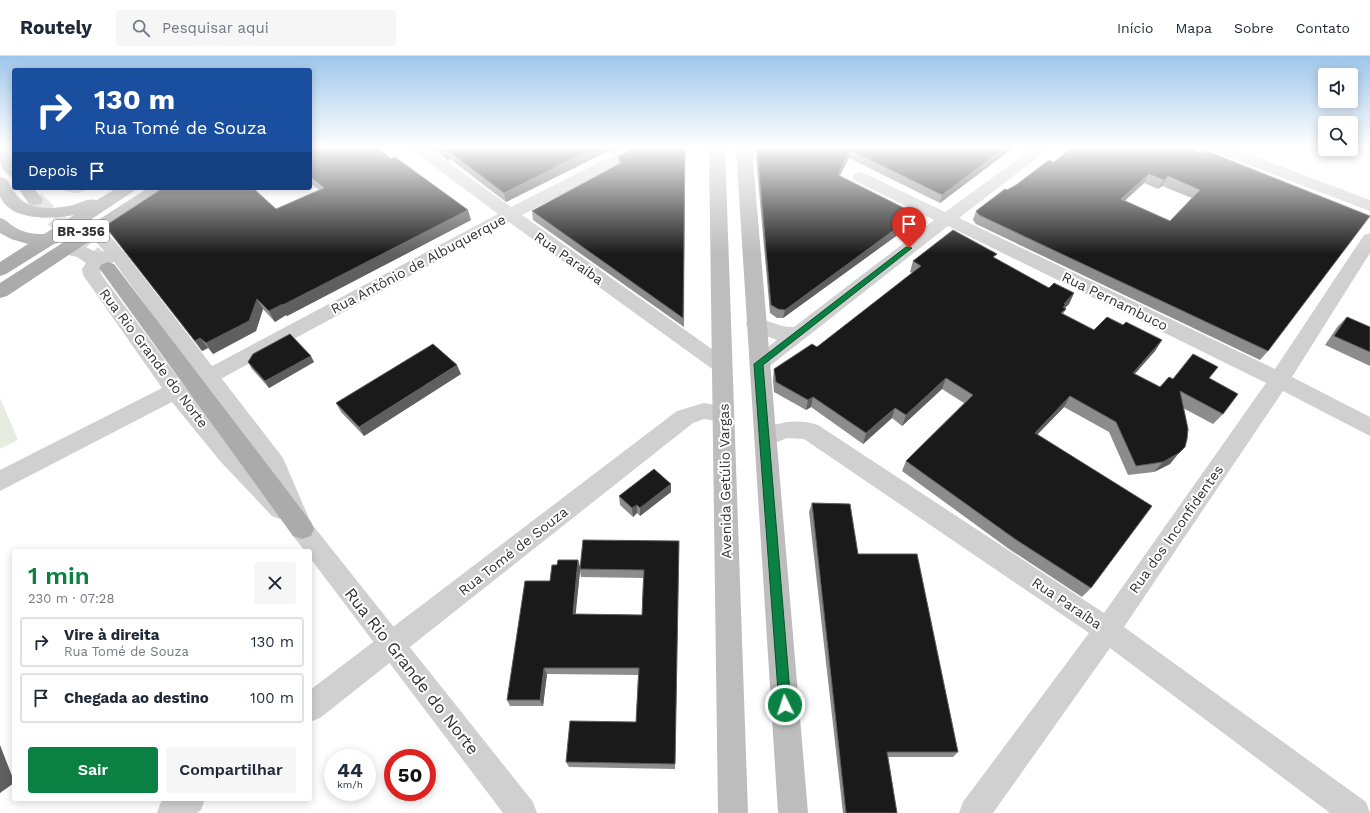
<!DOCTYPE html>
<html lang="pt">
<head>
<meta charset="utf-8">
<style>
  :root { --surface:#fff; --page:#f6f6f7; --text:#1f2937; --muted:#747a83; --line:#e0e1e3; --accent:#0b8043 }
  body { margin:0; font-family:"Work Sans",sans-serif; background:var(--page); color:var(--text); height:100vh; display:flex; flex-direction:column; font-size:15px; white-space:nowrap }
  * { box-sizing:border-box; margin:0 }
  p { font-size:13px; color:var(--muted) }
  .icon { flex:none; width:22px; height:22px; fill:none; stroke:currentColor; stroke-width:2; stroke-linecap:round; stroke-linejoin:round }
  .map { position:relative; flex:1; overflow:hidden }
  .sheet { position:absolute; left:12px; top:493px; width:300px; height:252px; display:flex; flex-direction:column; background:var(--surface); border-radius:4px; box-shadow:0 2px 10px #0003 }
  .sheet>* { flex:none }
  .hud { position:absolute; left:12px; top:12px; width:300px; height:122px; border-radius:4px; box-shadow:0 2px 10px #0003; background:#1a4fa0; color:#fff; overflow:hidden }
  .fabs { position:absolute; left:1318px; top:12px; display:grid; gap:8px }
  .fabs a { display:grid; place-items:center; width:40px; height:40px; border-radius:4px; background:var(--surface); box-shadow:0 2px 10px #0003; font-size:20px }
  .speed { position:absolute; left:324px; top:693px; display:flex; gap:8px; font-size:20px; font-weight:700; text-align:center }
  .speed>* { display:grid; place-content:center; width:52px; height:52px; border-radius:50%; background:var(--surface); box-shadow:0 2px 10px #0003; line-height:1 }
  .speed small { font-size:10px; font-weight:400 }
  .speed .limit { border:6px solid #d22; background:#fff; color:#111 }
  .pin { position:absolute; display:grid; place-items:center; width:34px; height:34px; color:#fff; margin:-41px -17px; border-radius:50% 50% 50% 0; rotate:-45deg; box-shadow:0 0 4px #0007 }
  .pin .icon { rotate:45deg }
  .me { position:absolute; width:44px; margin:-22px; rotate:356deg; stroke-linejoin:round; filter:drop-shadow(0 0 3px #0008) }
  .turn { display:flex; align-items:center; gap:14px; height:84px; padding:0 16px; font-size:18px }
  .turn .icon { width:52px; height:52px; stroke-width:2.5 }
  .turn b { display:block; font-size:28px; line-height:34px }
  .then { display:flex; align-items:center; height:38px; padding:0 16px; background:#0003; gap:8px; font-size:15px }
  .round { display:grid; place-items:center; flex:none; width:42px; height:42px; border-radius:4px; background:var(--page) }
  .overview { display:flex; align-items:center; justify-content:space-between; height:68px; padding:0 16px }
  h1 { font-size:24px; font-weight:600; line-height:30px; color:var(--accent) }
  .primary-button { display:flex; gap:8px; margin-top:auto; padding:8px 16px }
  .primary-button a { flex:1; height:46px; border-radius:4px; background:var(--accent); color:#fff; font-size:16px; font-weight:600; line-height:46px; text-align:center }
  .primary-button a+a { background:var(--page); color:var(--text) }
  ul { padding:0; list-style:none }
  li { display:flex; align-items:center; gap:12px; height:50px; margin:0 8px 6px; padding:0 8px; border:2px solid var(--line); border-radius:4px }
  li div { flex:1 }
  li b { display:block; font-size:15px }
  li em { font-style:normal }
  header { display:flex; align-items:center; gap:24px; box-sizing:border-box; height:56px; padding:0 20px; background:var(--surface); border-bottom:1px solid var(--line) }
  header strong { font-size:19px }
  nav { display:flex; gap:22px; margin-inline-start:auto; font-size:14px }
  .search { width:280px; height:36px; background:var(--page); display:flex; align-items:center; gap:10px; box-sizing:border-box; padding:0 14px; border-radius:4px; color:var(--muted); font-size:15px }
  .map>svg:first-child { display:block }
</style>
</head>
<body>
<header>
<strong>Routely</strong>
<div class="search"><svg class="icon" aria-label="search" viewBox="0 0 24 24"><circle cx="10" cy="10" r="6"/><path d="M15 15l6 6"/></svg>Pesquisar aqui</div>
<nav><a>Início</a><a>Mapa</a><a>Sobre</a><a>Contato</a></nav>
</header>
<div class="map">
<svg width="1370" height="757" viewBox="0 0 1370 757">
  <rect width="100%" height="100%" fill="#fff"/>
  <!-- green -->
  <path fill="#e6ecdf" d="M0 342 18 384 0 393Z"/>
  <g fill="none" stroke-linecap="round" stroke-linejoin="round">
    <!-- primary-tunnel -->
    <path stroke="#d6d6d6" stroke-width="18" stroke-dasharray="18 8" stroke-linecap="butt" d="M35 144 107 212"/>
    <!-- minor -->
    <path fill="#d0d0d0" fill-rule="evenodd" d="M410 92H428L511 151 623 94H635L637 97 635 100 522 159 729 305 732 310 729 315 722 317 715 315 509 166 215 326 208 329 201 326 198 321 201 316 498 158Z
      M1033 92H1050L959 162 1275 313 1364 179 1370 177V197L1292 321 1370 361V380L1283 335 1124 571 1366 746 1370 757H1330L1110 592 993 757H959L963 746 1089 577 804 383 787 382 765 391 757 388 754 382 757 376C778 366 796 362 818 369L1104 557 1266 327 948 170 766 313 759 315 752 313 749 308 752 303 777 284 755 276 749 273 746 268 749 263C763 259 776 272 794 271L934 164 854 124 852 121 854 118 860 116 866 118 945 156Z
      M66 187C80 190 97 192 105 205L100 213 101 218 188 335 236 392 288 446 292 453 288 460 280 463 272 460 220 405 172 346 0 435V414L162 332 83 219 82 213 86 207 77 201 60 197 57 193 60 189Z
      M704 347 731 352 734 358 731 364 723 366 704 363 693 367 320 662 310 666V634L677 355Z
      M165 743H205L201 754 197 757H157L161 746Z"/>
    <!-- tertiary -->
    <path fill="#d0d0d0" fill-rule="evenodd" d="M1210 92H1232L1370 144V155L1212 95Z
      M62 132H86L84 135 78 137 64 135Z
      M95 169 101 170 125 197 283 402 311 467 533 746 537 757H503L310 502V495H305L293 480 266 414 114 206 96 211 90 209 87 205 90 201 104 195 86 174 89 170Z"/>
    <!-- secondary -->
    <path fill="#bdbdbd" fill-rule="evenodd" d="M709 92H725L748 757H718Z
      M736 92H752L808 757H778Z"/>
    <!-- primary -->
    <path fill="#ababab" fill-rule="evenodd" d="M0 93C14 97 14 109 14 121 0 117 0 105 0 93Z
      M0 121 6 123C10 128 13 135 18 141 32 155 55 153 73 149 82 146 89 142 97 144L117 132H136L134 135 63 182 60 186 54 188 6 218 0 220V206L28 188 11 183 0 177V162C6 163 8 167 13 170 23 177 33 178 44 178L74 159C54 163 10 166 0 140 0 135 0 127 0 121Z
      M18 132H34L43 144 41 148 35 149 29 148Z
      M148 132H167L165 135 7 240 0 242V227Z
      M108 206 114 208 311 466 314 473 311 480 302 483 293 480 102 216 99 212 102 208Z"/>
  </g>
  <!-- wall -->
  <path fill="#8c8c8c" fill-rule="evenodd" d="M310 92 471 164 287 260 286 259 275 266 263 253 256 275 213 298 208 292 202 295 105 170 276 153 319 134 310 127Z
    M431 92H685L684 271 533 164 532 155 618 108V101L633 93 623 92 612 98 610 94 506 146 450 103 447 104Z
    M1013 92 940 147 849 102 840 120 914 167 783 262H777L770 257 756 102 757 94Z
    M1191 92 1268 295 1260 304 976 168 973 164 976 155 1007 134 1016 129 1054 106ZM1144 127 1158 133 1162 130 1192 142 1170 165 1124 145Z
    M995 203 1049 232 1074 237 1069 248 1064 252 1066 253 1063 258 1094 274 1123 269 1162 284 1155 295 1134 318 1160 331 1173 323 1209 322 1223 358 1213 368 1183 352 1170 408 1154 416 1128 419 1109 376 1064 351 1038 378 1091 532 1082 541 1009 493 902 415 906 405 964 347 942 333 902 370 892 362 863 388 811 351 806 354 774 336 773 324 774 313 817 291 912 217 910 216 913 205Z
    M1347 261 1370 271V310L1325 289 1338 270Z
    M248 306H314L269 332 252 313Z
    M461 318 364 380 341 356 336 347Z
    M671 436 640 460 637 457 633 461 620 449 619 440Z
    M812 447 858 498 958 696 953 701H888L897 757H843L809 456Z
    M679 485 675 713 569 711 566 706 636 666 638 619 547 618 543 650H510L507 644 550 525 557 509 578 504 580 510ZM580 515 581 521 643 522 642 559 575 558Z"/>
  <!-- shaded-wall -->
  <path fill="#5f5f5f" d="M594 92H610V94L506 146 504 137Z
    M612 92H623L612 98Z
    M1005 92H1013L940 147 942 139Z
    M447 94 450 103 447 104 445 95Z
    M850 94 849 102 836 127 838 119Z
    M1149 118 1144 127 1116 153 1121 143Z
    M1168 120 1162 130 1158 133 1164 124Z
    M468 154 471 164 287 260 286 259 275 266 269 255Z
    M916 158 914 167 783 262 785 254Z
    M1074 237 1069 248 1063 254 1060 259 1064 248Z
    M257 243 263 253 256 275 213 298 206 287Z
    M200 282 208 292 202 295 195 285Z
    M1162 284 1155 295 1126 328 1133 317Z
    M311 300 314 306 269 332 265 325Z
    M457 309 461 318 364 380 359 371Z
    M946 322 942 333 902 370 906 359Z
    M1070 340 1064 351 1029 387 1035 377Z
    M813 341 811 351 806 354 808 344Z
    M895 352 892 362 863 388 866 377Z
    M1179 397 1170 408 1154 416 1163 406Z
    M671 428V436L640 460V452Z
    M637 449V457L633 461 632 452Z
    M578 504 580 512V515L575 565 573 558Z
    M544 612 547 618 543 650 540 644Z
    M0 689 14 725V727L0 737Z"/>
  <!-- building -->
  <path fill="#1a1a1a" stroke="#5f5f5f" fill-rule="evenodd" d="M310 92H378L391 103 395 101 468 154 281 250 283 248 269 255 257 243 249 265 206 287 200 282 195 285 105 170 163 132H253L276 153 324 132 310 120Z
    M441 92H594L504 137 447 94 445 95Z
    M634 92H685L683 262 532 155 621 107 618 101Z
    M759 92H1005L942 139 850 94 838 119 916 158 785 254 778 253 771 249 757 94Z
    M1071 92H1191L1202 97 1204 94 1370 160 1268 295 979 159 976 155 1005 133 1007 134 1016 129 1049 104 1054 106ZM1149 118 1164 124 1168 120 1200 134 1170 165 1121 143Z
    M953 174 997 198 993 201 1049 232 1054 227 1074 237 1064 248H1066L1063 251 1066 253 1061 257 1094 274 1107 261 1123 269 1126 266 1162 284 1133 317 1160 331 1169 321 1173 323 1193 298 1218 311 1209 322 1238 338 1223 358 1180 335 1188 373 1187 383 1185 391 1179 397 1163 406 1136 410 1116 366 1070 340 1035 377 1152 450 1091 532 1015 483 906 405 973 339 946 322 906 359 895 352 866 377 813 341 808 344 776 326 774 313 812 288 817 291 921 210 913 205Z
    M1347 261 1370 271V296L1334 280Z
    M290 278 311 300 265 325 248 306 253 298Z
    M433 288 457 309 359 371 336 347Z
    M654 413 671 428 640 452 637 449 632 452 619 440Z
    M812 447 850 448 858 498H917L958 696H887L897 757H846Z
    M583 484 679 485 675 708 566 706 570 665 636 666 639 612H544L540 644H507L525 525H550L552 509H557L558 504H578L573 558 642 559 644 514 580 513Z"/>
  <!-- sky -->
  <linearGradient id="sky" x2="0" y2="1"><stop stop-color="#9ec6ea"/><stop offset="0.46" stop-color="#fff"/><stop offset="1" stop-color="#fff" stop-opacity="0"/></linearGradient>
  <rect width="1370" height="198" fill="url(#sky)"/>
  <!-- route -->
  <path fill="#0b8043" stroke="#07532c" d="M906 191 912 192 763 309 791 649 789 653 785 655 781 653 779 649 754 308Z"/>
  <g text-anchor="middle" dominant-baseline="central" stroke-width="4" stroke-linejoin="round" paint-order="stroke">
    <!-- shield labels -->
    <rect fill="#fff" stroke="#707070" stroke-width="1" x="53" y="164" width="56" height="22" rx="3"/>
    <g font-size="13" font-weight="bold" fill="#333">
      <text x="81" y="175">BR-356</text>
    </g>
    <!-- street labels -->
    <g font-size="14" fill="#333" stroke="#fff">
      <text transform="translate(569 202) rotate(35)">Rua Paraíba</text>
      <text transform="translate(418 208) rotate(-28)">Rua Antônio de Albuquerque</text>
      <text transform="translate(1115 245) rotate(26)">Rua Pernambuco</text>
      <text transform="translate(154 302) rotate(53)">Rua Rio Grande do Norte</text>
      <text transform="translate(725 425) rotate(-91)">Avenida Getúlio Vargas</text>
      <text transform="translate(1176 473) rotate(-55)">Rua dos Inconfidentes</text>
      <text transform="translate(513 495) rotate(-38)">Rua Tomé de Souza</text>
      <text transform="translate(1067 547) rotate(34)">Rua Paraíba</text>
    </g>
    <!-- near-street labels -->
    <g font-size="17" fill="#333" stroke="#fff">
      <text transform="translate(412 615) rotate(52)">Rua Rio Grande do Norte</text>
    </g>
  </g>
</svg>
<div class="fabs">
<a><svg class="icon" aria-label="sound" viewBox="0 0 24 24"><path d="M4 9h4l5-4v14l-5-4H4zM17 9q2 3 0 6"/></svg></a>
<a><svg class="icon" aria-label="search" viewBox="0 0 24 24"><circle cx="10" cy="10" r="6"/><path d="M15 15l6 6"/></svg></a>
</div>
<div class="speed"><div>44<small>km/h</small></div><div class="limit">50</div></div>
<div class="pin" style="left:909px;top:192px;background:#d93025"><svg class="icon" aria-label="arrive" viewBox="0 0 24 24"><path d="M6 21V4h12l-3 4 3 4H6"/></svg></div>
<svg class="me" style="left:785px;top:649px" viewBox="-20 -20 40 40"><circle r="17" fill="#0b8043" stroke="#fff" stroke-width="3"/><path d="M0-11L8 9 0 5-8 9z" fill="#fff"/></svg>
<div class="hud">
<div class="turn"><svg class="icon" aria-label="right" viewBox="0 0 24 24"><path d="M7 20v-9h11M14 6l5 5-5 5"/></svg><div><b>130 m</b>Rua Tomé de Souza</div></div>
<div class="then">Depois<svg class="icon" aria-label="arrive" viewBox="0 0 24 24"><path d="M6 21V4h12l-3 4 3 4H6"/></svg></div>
</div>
<section class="sheet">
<div class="overview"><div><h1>1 min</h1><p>230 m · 07:28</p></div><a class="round"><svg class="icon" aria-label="close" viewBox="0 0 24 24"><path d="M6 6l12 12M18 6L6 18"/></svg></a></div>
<ul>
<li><svg class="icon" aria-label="right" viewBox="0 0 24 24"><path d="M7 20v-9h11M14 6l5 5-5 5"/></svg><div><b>Vire à direita</b><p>Rua Tomé de Souza</p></div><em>130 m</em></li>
<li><svg class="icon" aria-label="arrive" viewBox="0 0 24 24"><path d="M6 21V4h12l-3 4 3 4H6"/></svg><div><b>Chegada ao destino</b></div><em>100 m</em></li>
</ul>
<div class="primary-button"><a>Sair</a><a>Compartilhar</a></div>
</section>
</div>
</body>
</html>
